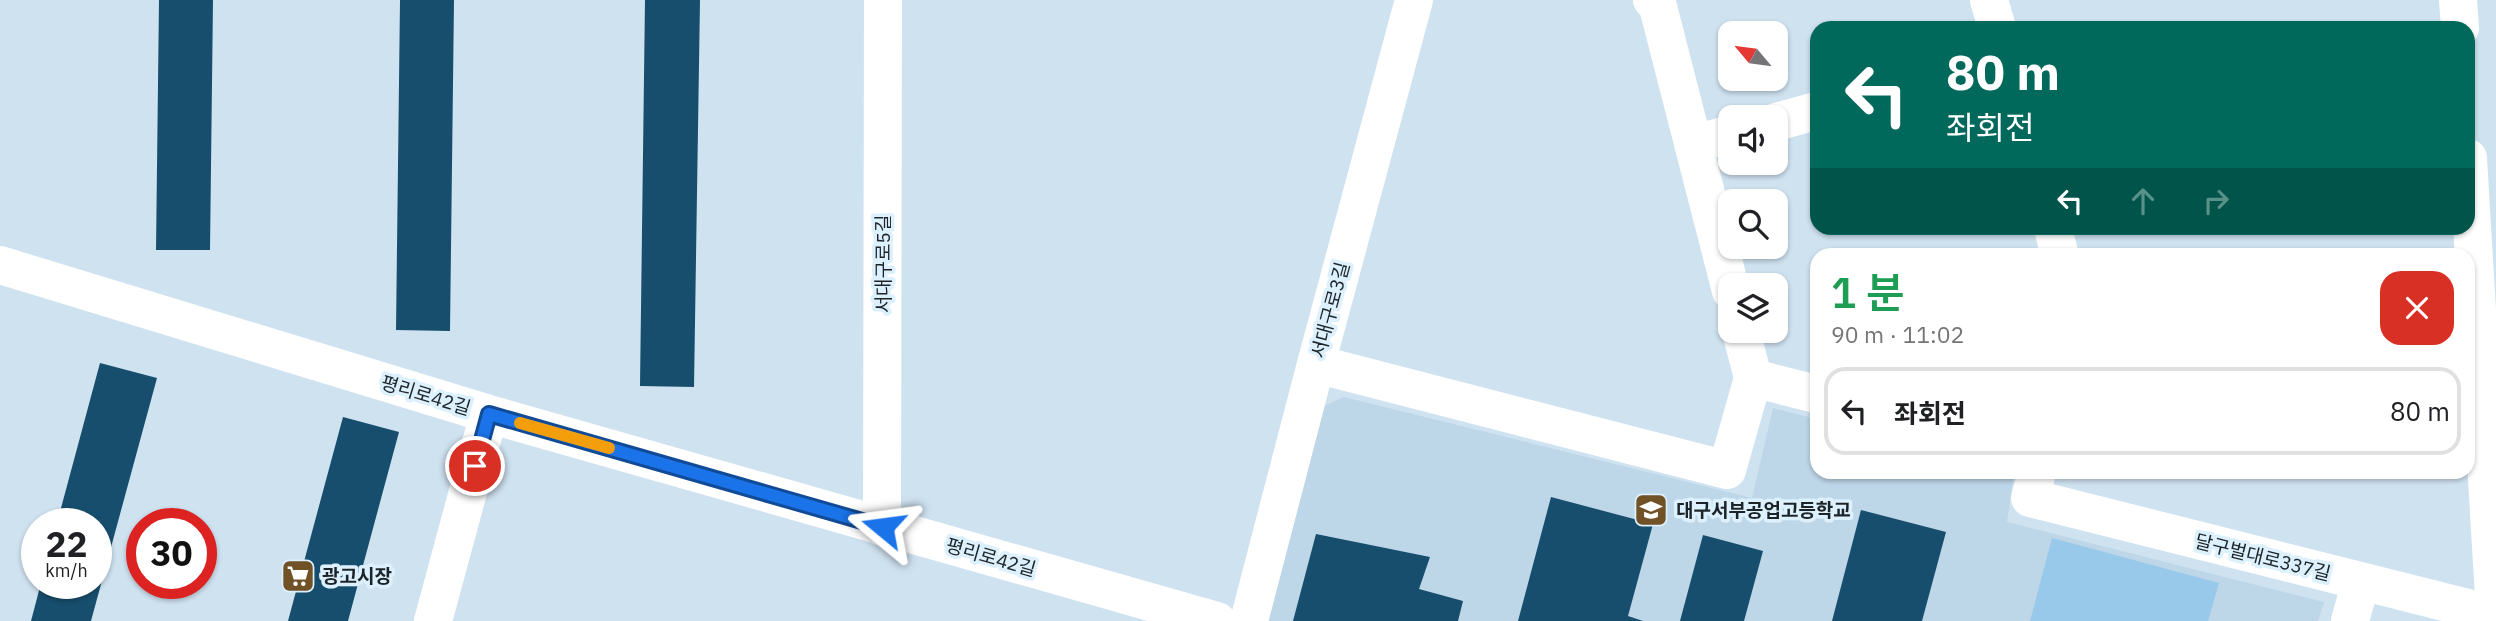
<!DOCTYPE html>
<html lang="ko">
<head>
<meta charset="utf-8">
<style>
  :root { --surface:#fff; --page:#f2f2f2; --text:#202124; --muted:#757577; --line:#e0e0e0 }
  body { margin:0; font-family:"IBM Plex Sans","Noto Sans KR",sans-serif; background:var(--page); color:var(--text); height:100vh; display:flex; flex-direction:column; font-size:26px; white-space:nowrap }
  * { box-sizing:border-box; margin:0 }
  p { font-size:23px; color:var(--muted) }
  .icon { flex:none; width:38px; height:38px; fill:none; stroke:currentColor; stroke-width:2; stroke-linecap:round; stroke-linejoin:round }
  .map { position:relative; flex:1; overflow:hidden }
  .sheet { position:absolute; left:1810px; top:248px; width:665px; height:231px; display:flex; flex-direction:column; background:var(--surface); border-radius:21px; box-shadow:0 2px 5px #0004 }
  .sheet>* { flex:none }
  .guide { position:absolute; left:1810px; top:21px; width:665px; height:214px; border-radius:21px; box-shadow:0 2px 5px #0004; background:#00695c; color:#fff; overflow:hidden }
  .needle { width:46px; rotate:299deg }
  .fabs { position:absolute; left:1718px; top:21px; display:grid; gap:14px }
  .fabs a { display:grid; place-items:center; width:70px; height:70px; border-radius:14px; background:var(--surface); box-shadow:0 2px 5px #0004; font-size:35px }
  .speed { position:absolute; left:21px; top:508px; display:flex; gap:14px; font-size:35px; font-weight:700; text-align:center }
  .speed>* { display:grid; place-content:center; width:91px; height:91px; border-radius:50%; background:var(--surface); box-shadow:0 2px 5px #0004; line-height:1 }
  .speed small { font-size:18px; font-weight:400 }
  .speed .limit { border:10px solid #d22; background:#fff; color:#111 }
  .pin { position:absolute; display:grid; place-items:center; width:60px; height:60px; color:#fff; margin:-30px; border:4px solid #fff; border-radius:50%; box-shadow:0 2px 7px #0007 }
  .me { position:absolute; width:77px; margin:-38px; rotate:286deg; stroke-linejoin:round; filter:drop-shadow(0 0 5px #0008) }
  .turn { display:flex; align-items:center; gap:24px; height:147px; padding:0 21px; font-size:32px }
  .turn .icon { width:91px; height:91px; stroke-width:2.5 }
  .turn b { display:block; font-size:49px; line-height:60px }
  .lanes { display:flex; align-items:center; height:66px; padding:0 21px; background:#0003; justify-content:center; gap:35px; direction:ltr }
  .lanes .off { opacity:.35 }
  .round { display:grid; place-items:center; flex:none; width:74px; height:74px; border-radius:21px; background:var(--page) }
  .head { display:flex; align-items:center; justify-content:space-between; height:119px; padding:0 21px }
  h1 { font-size:42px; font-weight:600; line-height:52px; color:#1e9e55 }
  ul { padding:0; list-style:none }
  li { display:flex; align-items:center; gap:21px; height:88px; margin:0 14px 10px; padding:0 7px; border:4px solid var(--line); border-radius:21px }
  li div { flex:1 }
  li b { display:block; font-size:26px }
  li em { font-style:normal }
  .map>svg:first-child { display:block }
</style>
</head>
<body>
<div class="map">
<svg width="2496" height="621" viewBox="0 0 2496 621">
  <rect width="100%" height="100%" fill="#cfe2f0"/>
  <!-- built -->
  <path fill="#bdd6e8" d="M1344 397 1752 498 1773 408 1816 419V472L2014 473 2007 522 2324 602 2318 621H1266L1324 406Z"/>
  <!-- green -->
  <path fill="#99c9ea" d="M2052 538 2219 583 2208 621H2030Z"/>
  <!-- building -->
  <path fill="#174e6d" d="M159 0H213L210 250H156Z
    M400 0H454L450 331 396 330Z
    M645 0H700L694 387 640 386Z
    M100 363 157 378 91 621H31L41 583H96V523H57Z
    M343 417 399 432 348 621H288Z
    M1551 497 1653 524 1628 616 1643 621H1518Z
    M1861 510 1946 532 1922 621H1832Z
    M1316 534 1430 557 1419 589 1463 601 1458 621H1293Z
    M1703 535 1763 551 1744 621H1680Z"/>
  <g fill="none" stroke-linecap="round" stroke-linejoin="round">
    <!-- minor -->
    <path stroke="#fff" stroke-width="38" d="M1652 0 1657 3 1731 291
      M1989 0 1997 28
      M2458 0 2460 28
      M1776 122 1816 111
      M1693 144 1731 134
      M2468 158 2495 614
      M2053 228 2060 256
      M0 265 489 414 1217 621
      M1741 331 1753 378
      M1316 364 1727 470 1753 378
      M1753 378 1816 394
      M2037 472 2030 498 2496 615
      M882 527 883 0
      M433 621 489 414
      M1249 621 1316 364 1414 0
      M2350 621 2361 581"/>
  </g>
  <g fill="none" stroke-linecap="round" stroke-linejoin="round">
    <defs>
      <path id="route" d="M475 466 489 414 883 527"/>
    </defs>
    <!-- route casing -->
    <use href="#route" stroke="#114b97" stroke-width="18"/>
    <!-- route -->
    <use href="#route" stroke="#1a73e8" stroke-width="12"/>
    <!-- slow -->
    <path stroke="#f59e0b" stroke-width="12" d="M520 423 609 448"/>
  </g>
  <!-- icons -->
  <defs>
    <symbol id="school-square" viewBox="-11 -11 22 22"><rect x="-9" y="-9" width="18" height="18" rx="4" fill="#715227" stroke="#dcf0fd"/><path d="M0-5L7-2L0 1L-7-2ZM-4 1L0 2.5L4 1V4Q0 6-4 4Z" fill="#fff"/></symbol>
    <symbol id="supermarket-square" viewBox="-11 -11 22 22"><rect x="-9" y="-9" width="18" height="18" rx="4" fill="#715227" stroke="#dcf0fd"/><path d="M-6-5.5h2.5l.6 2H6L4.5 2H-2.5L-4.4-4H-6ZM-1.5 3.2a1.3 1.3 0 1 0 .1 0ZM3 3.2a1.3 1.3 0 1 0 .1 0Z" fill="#fff"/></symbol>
  </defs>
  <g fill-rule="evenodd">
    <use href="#school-square" x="1632" y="491" width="38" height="38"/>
    <use href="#supermarket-square" x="279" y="557" width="38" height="38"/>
  </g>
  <g text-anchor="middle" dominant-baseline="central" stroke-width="7" stroke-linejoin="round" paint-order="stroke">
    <!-- street labels -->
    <g font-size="19" fill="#1c2428" stroke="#dcf0fd">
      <text transform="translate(883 264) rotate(-90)">서대구로5길</text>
      <text transform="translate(1330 310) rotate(-75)">서대구로3길</text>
      <text transform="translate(426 395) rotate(17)">평리로42길</text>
      <text transform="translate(991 557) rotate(16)">평리로42길</text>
      <text transform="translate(2263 557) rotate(14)">달구벌대로337길</text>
    </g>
    <!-- poi labels -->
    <g font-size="19" font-weight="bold" fill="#1c2428" stroke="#dcf0fd" text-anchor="start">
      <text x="1676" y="510">대구서부공업고등학교</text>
      <text x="322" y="576">광고시장</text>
    </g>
  </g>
</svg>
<div class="fabs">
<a><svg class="needle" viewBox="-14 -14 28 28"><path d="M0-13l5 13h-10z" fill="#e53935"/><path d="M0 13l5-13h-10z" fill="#757577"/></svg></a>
<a><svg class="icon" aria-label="sound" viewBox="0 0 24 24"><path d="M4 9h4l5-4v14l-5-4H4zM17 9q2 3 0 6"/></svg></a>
<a><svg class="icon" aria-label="search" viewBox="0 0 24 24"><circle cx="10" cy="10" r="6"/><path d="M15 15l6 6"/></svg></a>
<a><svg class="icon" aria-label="layers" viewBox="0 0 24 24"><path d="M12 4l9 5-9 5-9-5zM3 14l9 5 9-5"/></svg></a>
</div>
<div class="speed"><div>22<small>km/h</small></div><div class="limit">30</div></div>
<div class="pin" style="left:475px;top:466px;background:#d93025"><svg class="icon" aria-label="arrive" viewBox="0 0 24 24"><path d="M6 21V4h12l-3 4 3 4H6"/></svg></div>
<svg class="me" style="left:883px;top:527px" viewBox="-20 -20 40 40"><path d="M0-17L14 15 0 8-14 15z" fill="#1a73e8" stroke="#fff" stroke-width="4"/></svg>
<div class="guide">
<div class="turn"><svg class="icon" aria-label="left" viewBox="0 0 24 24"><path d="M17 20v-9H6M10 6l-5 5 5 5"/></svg><div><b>80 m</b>좌회전</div></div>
<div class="lanes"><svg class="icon" aria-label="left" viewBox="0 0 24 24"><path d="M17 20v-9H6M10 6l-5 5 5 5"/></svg><svg class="icon off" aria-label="ahead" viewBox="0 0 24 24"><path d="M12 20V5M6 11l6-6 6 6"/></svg><svg class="icon off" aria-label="right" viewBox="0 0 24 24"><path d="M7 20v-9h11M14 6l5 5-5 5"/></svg></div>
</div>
<section class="sheet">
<div class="head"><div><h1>1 분</h1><p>90 m · 11:02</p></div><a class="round" style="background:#d93025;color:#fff"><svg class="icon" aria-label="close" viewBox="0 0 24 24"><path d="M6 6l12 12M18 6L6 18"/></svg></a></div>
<ul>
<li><svg class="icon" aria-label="left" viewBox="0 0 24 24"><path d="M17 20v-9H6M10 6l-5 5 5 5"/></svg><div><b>좌회전</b></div><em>80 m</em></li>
</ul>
</section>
</div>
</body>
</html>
